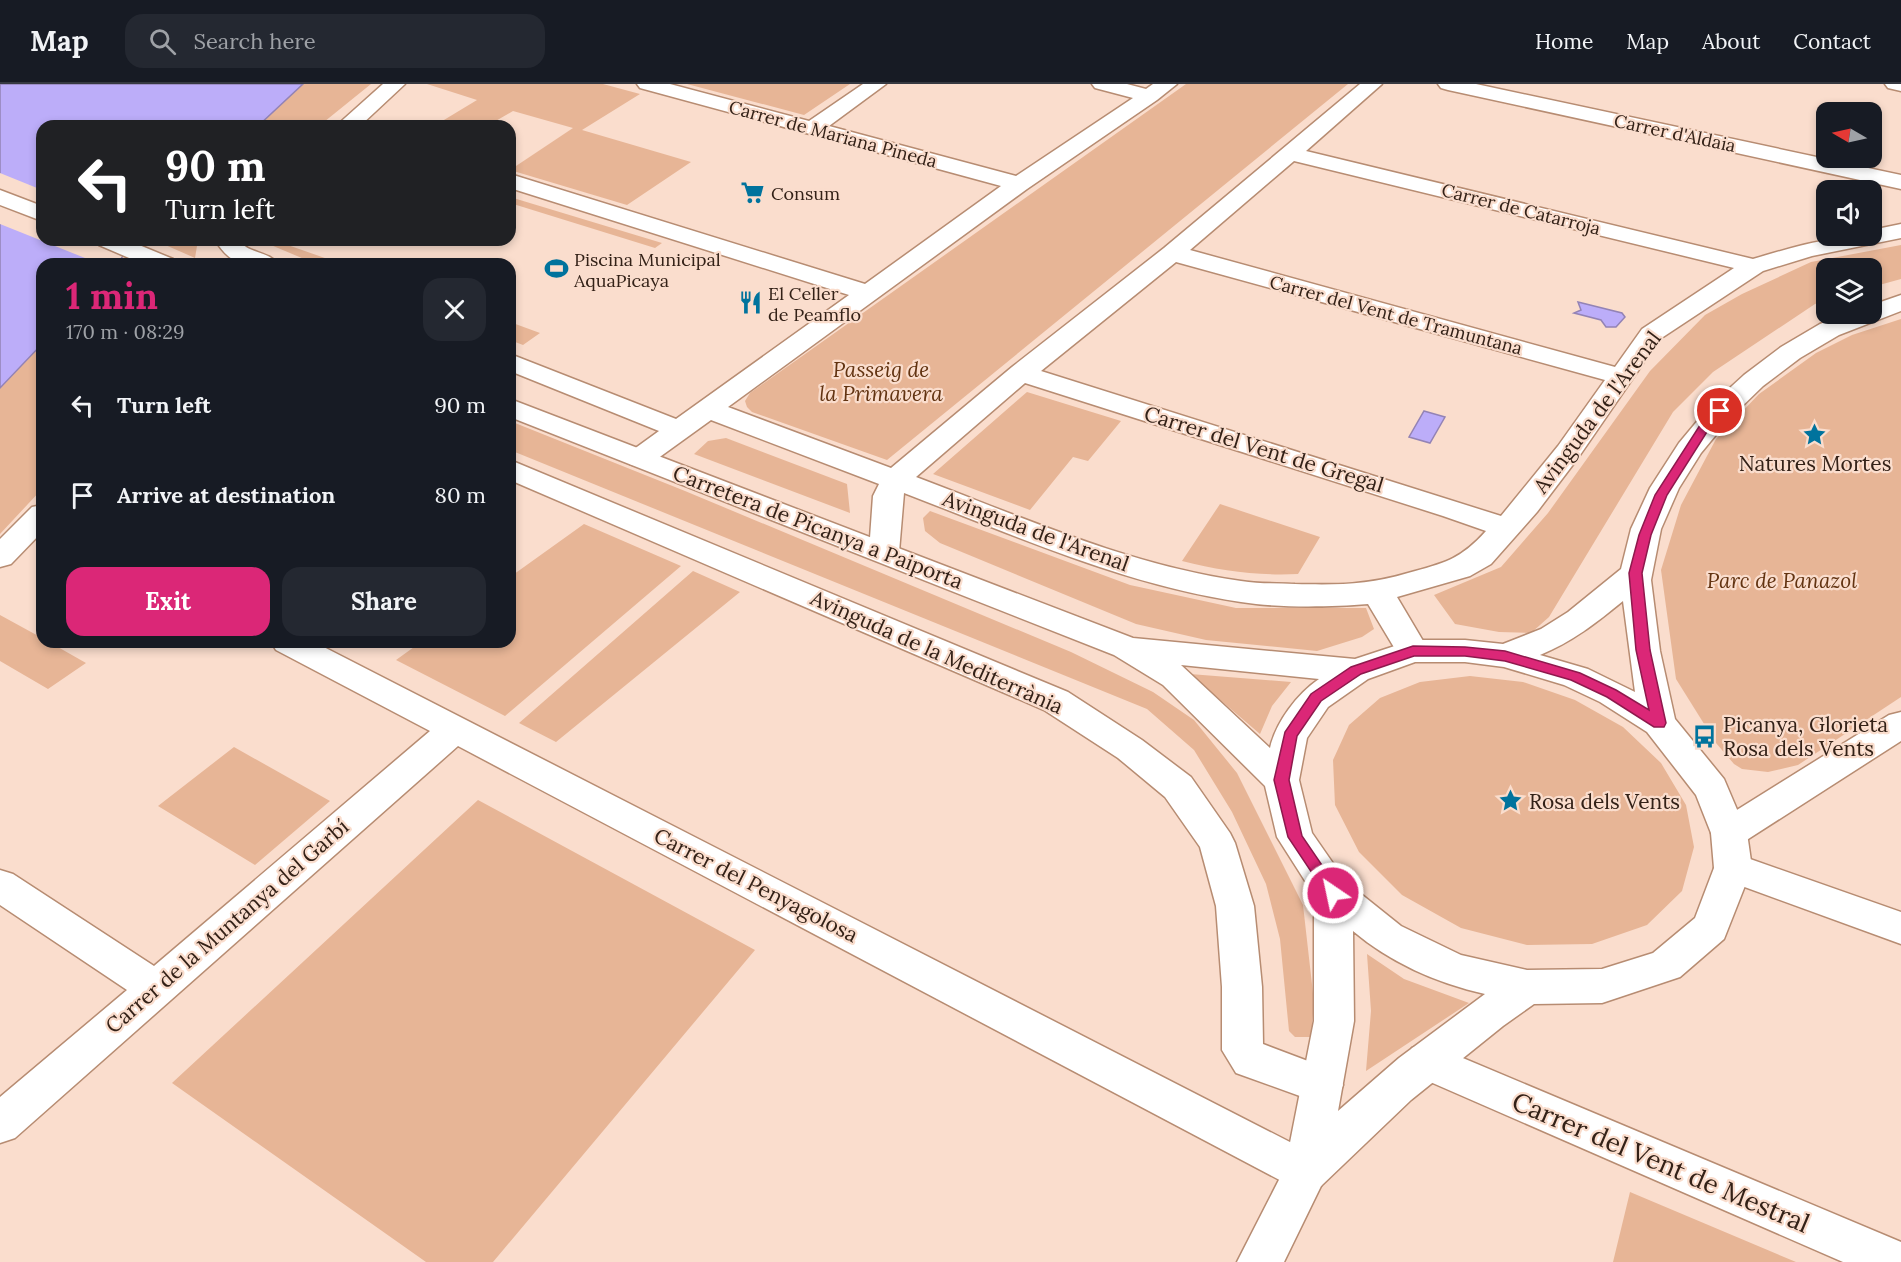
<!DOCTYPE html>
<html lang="en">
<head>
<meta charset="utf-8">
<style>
  :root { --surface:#171b24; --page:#242831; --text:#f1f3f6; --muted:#9ea1a6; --line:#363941; --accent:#db2777 }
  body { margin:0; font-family:Lora,serif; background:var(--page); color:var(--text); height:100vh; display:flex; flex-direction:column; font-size:22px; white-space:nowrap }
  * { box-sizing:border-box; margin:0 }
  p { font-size:20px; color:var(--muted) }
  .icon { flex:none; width:33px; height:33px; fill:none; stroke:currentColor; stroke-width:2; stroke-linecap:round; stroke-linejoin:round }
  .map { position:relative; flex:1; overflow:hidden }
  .side { position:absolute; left:36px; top:174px; width:480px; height:390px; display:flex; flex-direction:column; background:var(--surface); border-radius:18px; box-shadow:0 3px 9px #0003 }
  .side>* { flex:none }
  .banner { position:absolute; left:36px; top:36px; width:480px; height:126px; border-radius:18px; box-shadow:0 3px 9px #0003; background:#202124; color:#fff; overflow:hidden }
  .needle { width:39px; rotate:279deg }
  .controls { position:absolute; left:1816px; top:18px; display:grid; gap:12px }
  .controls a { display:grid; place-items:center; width:66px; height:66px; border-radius:12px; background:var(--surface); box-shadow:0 3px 9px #0003; font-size:30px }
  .pin { position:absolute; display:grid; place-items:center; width:51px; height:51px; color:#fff; margin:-26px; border:3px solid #fff; border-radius:50%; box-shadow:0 2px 6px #0007 }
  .me { position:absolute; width:66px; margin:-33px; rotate:326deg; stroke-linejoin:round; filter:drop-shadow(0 0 4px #0008) }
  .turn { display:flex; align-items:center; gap:21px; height:126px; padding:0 30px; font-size:27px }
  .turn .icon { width:78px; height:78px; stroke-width:2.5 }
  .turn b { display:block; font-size:42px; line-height:51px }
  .round { display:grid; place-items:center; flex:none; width:63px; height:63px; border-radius:18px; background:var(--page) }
  .head { display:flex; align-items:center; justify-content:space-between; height:102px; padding:0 30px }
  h1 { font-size:36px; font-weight:700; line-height:45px; color:var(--accent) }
  .primary-button { display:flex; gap:12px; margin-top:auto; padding:12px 30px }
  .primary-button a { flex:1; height:69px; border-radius:18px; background:var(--accent); color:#fff; font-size:24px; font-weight:700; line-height:69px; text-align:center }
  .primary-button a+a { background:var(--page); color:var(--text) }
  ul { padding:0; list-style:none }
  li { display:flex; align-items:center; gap:18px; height:90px; padding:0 30px }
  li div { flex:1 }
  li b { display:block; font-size:22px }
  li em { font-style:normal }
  header { display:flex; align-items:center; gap:36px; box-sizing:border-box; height:84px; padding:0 30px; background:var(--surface); border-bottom:2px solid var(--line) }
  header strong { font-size:28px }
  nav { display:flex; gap:33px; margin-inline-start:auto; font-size:21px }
  .search { width:420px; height:54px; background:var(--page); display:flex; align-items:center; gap:15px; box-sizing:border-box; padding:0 21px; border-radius:18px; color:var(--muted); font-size:22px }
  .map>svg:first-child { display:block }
</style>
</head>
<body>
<header>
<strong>Map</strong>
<div class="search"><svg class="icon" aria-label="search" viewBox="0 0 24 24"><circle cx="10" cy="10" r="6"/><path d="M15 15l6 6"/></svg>Search here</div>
<nav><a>Home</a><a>Map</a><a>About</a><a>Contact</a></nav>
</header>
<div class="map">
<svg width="1901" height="1178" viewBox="0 0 1901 1178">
  <rect width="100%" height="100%" fill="#faddcd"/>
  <!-- green -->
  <path fill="#e7b596" d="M303 0H371L319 42H258Z
    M427 0H603L640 10 582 46 691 78 627 121 510 86 573 44 513 27 487 42H434L477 16Z
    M687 0H850L804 31Z
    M1186 0H1348L887 376 752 328 747 323 745 317 750 309Z
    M510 113 662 159 655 164 510 119Z
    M154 156H198L195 174Z
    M259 156H286L282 159 342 180H316Z
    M1901 161V195L1872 203V184H1827V216L1815 220 1713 288 1673 328 1549 533 1531 549 1499 548 1455 540 1434 511 1501 483 1548 429 1650 287 1705 231 1742 210 1811 178Z
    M1901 235V613L1798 681 1768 688 1742 685 1734 680 1716 659 1676 595 1661 486 1681 421 1716 355 1759 310 1816 269 1852 251Z
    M510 238 540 249 523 261 510 256Z
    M42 260V405L0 450V304Z
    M1027 308 1121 337 1088 377 1073 373 1030 426 933 390Z
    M510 337 685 407 1071 568 1153 608 1194 636 1237 689 1303 821 1314 918 1311 953H1295L1289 947 1280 855 1266 800 1232 728 1194 666 1147 625 510 366Z
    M726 354 847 400 850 429 694 370 708 357Z
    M1220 420 1320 453 1298 490C1258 492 1221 487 1182 477Z
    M930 427 1130 501 1236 524H1366L1374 545 1362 553 1317 567 1206 556 1136 540 940 459 925 447 923 434Z
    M584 440 681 482 505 632 396 576 421 558H510V493Z
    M693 487 740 508 556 658 519 639Z
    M0 531 42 554V558H49L86 579 48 605 0 577Z
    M1190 590 1291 598 1272 622 1260 650Z
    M1470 592 1523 598 1575 616 1623 643 1661 679 1686 721 1694 763 1682 807 1647 841 1592 860 1527 861 1461 844 1402 811 1359 768 1335 721 1333 676 1349 641 1380 614 1420 598Z
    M234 663 330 717 255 781 158 722Z
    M478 716 755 866 493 1178H426L172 999Z
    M1367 870 1404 895 1469 919 1366 987 1371 927Z
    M1630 1108 1796 1178H1613Z"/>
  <!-- water -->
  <path fill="#bcadf9" stroke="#9383b5" stroke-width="1.5" d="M0 0H303L258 42H42V156H132L118 180H42V260L0 304Z
    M1578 218 1622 229 1625 233 1616 243H1606L1601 236 1574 229 1581 226Z
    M1424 327 1445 333 1430 359 1409 353Z"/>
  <!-- pier -->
  <path fill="#faddcd" d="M0 89 42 106V156H132L117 180H100L0 140Z"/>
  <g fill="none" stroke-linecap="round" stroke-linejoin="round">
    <defs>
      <path id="minor" d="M383 0H405L360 42H336Z
        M637 0H670L809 37 863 0H886L829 42 1016 92 1133 14 1095 4 1092 0H1127L1146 5 1153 0H1177L1157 16 1027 105 728 323 891 384 1012 283 1164 164 1360 0H1382L1306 67 1753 175C1793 163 1830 152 1872 152V146L1901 140V154L1812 172 1763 187 1660 255 1578 374 1537 428 1491 480 1470 492 1397 513 1429 567 1425 575 1413 578 1401 575 1368 520C1330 523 1279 524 1241 518 1124 501 1014 451 904 409L899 468 895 475 884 478 873 475 869 468 873 412 879 400 711 336 650 380 640 383 630 380 626 374 630 368 659 347 510 287V270L676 335 849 211 510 104V90L865 200 1001 102 640 4ZM1294 77 1734 184 1642 245 1615 283 1190 166ZM1176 178 1605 296 1558 362 1501 432 1041 287ZM1025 299 1443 432 1486 447C1460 476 1444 479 1408 489 1368 501 1337 501 1295 500 1277 499 1258 500 1241 497 1128 481 1022 433 916 393Z
        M1438 0H1476L1901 91V105L1448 6 1441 4Z
        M1885 0H1901V7L1888 4Z
        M215 156H239C248 170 269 167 278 180 247 180 233 185 215 156Z
        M510 376 1068 608 1142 656 1191 693 1230 749 1235 759 1254 822 1262 903 1263 960 1337 988 1343 1001 1337 1014 1322 1020 1236 989 1222 966V903L1216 822 1200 763 1165 713 1118 674 1044 626 510 396Z
        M42 421V448L11 480 0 483V455L32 423Z
        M271 558H314L1321 1074 1328 1088 1321 1102 1306 1108 1291 1102 458 662 15 1054 0 1059V1013L127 906 0 821V786L13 790 154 882 430 647 276 566Z
        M1901 628V657L1742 759 1729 763 1716 759 1711 749 1716 739 1889 631Z
        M1733 769 1901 828V860L1720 794 1714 784 1720 774Z
        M1427 959 1901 1158V1178H1843L1412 990 1406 977 1412 964Z"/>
      <path id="tertiary" d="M0 106 42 122V137L0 121Z
        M95 156H127L173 175 176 180H143L99 161Z
        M1901 211V227L1839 251 1800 274 1763 302 1729 335 1701 369 1679 404 1661 445 1651 496 1660 567 1675 635 1724 695 1747 749 1752 784 1724 855 1680 893 1602 919 1534 920 1503 942 1411 1016 1321 1102 1284 1178H1237L1285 1084 1314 937V811L1277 753 1265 702 1163 601 1114 571 510 333V315L1133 554 1355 575 1413 556H1465L1503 560 1541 545 1568 528 1621 485 1631 445 1650 404 1679 359 1709 323 1744 291 1781 263 1820 240 1848 230H1872V221ZM1623 517 1635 608 1588 585 1540 571C1572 558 1596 539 1623 517ZM1415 578H1465L1504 583 1564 601 1600 618 1647 648 1696 711 1711 749 1714 784 1695 834 1653 869 1602 885 1527 886 1461 871 1401 842 1346 798 1312 749 1299 696 1307 654 1328 623 1368 595ZM1181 581 1319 595C1297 610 1276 638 1270 664ZM1353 847C1391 879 1437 899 1485 910L1399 974 1338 1027 1354 937Z"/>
    </defs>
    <!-- minor casing -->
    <use href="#minor" stroke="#b78c72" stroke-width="3"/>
    <!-- tertiary casing -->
    <use href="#tertiary" stroke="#b78c72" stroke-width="3"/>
    <!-- minor -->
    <use href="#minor" fill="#fff" fill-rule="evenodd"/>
    <!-- tertiary -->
    <use href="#tertiary" fill="#fff" fill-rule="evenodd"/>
  </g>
  <!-- route -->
  <path fill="#db2777" stroke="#8e194d" stroke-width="1.5" d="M1720 323 1726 327 1710 343 1667 411 1651 451 1642 489 1650 566 1666 639 1664 643H1654L1607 613 1571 596 1505 577 1465 572H1414L1361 590 1321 617 1297 652 1289 696 1302 752 1341 809 1339 813 1333 815 1328 813 1288 753 1274 696 1285 648 1311 610 1351 583 1413 562 1465 563 1505 567 1580 589 1616 606 1649 626 1636 566 1629 489 1639 451 1655 411 1702 338Z"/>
  <!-- icons -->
  <defs>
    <symbol id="supermarket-bare" viewBox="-9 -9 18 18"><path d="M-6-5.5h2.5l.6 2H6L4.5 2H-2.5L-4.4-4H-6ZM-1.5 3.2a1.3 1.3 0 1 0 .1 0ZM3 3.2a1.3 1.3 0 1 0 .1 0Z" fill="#00739d" stroke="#faddcd" stroke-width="2.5" paint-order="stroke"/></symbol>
    <symbol id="stadium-bare" viewBox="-9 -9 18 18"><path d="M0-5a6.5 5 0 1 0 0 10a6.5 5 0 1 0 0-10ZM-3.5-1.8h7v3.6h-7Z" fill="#00739d" stroke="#faddcd" stroke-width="2.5" paint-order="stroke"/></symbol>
    <symbol id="restaurant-bare" viewBox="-9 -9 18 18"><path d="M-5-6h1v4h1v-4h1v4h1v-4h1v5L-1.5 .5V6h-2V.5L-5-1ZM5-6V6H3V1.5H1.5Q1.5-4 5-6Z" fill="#00739d" stroke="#faddcd" stroke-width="2.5" paint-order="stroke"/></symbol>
    <symbol id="sight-bare" viewBox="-9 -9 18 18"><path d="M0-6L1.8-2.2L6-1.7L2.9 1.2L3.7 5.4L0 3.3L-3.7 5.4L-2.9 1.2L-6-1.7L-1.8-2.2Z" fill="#00739d" stroke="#faddcd" stroke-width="2.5" paint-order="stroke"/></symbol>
    <symbol id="bus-bare" viewBox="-9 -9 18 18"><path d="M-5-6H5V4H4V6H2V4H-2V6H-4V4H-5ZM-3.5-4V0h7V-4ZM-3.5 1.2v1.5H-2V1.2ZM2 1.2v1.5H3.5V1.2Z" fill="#00739d" stroke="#faddcd" stroke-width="2.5" paint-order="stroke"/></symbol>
  </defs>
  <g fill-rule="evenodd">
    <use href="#supermarket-bare" x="736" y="92" width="33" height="33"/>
    <use href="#stadium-bare" x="540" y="168" width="33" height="33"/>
    <use href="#restaurant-bare" x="734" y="202" width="33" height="33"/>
    <use href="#sight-bare" x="1798" y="334" width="33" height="33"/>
    <use href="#bus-bare" x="1688" y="636" width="33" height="33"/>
    <use href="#sight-bare" x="1494" y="700" width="33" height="33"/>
  </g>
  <g text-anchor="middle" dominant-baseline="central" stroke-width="4.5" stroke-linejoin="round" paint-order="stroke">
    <!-- far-street labels -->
    <g font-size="18" fill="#332117" stroke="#faddcd">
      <text transform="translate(1675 49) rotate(12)">Carrer d'Aldaia</text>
      <text transform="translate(833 50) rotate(15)">Carrer de Mariana Pineda</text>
      <text transform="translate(1521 125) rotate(14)">Carrer de Catarroja</text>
      <text transform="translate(1396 231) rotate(15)">Carrer del Vent de Tramuntana</text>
    </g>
    <!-- far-poi labels -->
    <g font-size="18" fill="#332117" stroke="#faddcd" text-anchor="start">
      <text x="771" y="109">Consum</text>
      <text x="574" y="175">Piscina Municipal<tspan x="574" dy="21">AquaPicaya</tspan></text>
      <text x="768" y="209">El Celler<tspan x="768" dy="21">de Peamflo</tspan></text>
    </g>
    <!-- park labels -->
    <g font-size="21" font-style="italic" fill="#623311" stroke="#faddcd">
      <text x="881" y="285">Passeig de<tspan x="881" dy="24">la Primavera</tspan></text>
      <text x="1782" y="496">Parc de Panazol</text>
    </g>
    <!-- street labels -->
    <g font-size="21" fill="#332117" stroke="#faddcd">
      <text transform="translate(1597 328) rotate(-53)">Avinguda de l'Arenal</text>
      <text transform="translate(1264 365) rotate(17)">Carrer del Vent de Gregal</text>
      <text transform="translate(818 443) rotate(21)">Carretera de Picanya a Paiporta</text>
      <text transform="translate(1036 447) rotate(20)">Avinguda de l'Arenal</text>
      <text transform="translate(937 568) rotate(24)">Avinguda de la Mediterrània</text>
      <text transform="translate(756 801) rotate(27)">Carrer del Penyagolosa</text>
      <text transform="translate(227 842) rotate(-41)">Carrer de la Muntanya del Garbí</text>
    </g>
    <!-- poi labels -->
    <g font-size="21" fill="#332117" stroke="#faddcd" text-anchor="start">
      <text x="1815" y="379" text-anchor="middle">Natures Mortes</text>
      <text x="1723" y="640">Picanya, Glorieta<tspan x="1723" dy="24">Rosa dels Vents</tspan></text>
      <text x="1529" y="717">Rosa dels Vents</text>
    </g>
    <!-- near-street labels -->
    <g font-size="26" fill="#332117" stroke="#faddcd">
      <text transform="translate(1661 1078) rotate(23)">Carrer del Vent de Mestral</text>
    </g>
  </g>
</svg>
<div class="controls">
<a><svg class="needle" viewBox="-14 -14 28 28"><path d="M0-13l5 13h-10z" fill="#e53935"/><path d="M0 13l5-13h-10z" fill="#9ea1a6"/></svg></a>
<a><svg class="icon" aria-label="sound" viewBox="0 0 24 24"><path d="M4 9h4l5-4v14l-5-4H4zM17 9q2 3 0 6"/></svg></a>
<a><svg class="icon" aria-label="layers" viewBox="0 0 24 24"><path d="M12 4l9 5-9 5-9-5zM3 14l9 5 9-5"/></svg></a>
</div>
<div class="pin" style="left:1720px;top:327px;background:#d93025"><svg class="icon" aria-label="arrive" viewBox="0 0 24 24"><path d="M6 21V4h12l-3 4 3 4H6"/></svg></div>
<svg class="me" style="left:1333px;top:809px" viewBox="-20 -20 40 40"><circle r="17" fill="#db2777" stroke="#fff" stroke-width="3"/><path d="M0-11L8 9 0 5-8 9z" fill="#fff"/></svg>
<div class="banner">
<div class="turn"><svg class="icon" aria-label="left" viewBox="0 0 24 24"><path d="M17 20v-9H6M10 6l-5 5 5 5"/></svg><div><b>90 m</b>Turn left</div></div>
</div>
<section class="side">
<div class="head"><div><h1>1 min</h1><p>170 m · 08:29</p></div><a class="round"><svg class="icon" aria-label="close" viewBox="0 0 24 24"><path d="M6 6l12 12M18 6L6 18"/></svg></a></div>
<ul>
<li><svg class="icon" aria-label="left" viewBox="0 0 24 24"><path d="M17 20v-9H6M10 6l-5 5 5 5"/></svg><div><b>Turn left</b></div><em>90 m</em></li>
<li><svg class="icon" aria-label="arrive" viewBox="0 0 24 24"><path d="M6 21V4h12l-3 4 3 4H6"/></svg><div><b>Arrive at destination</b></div><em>80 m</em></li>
</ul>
<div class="primary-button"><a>Exit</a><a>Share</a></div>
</section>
</div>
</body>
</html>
